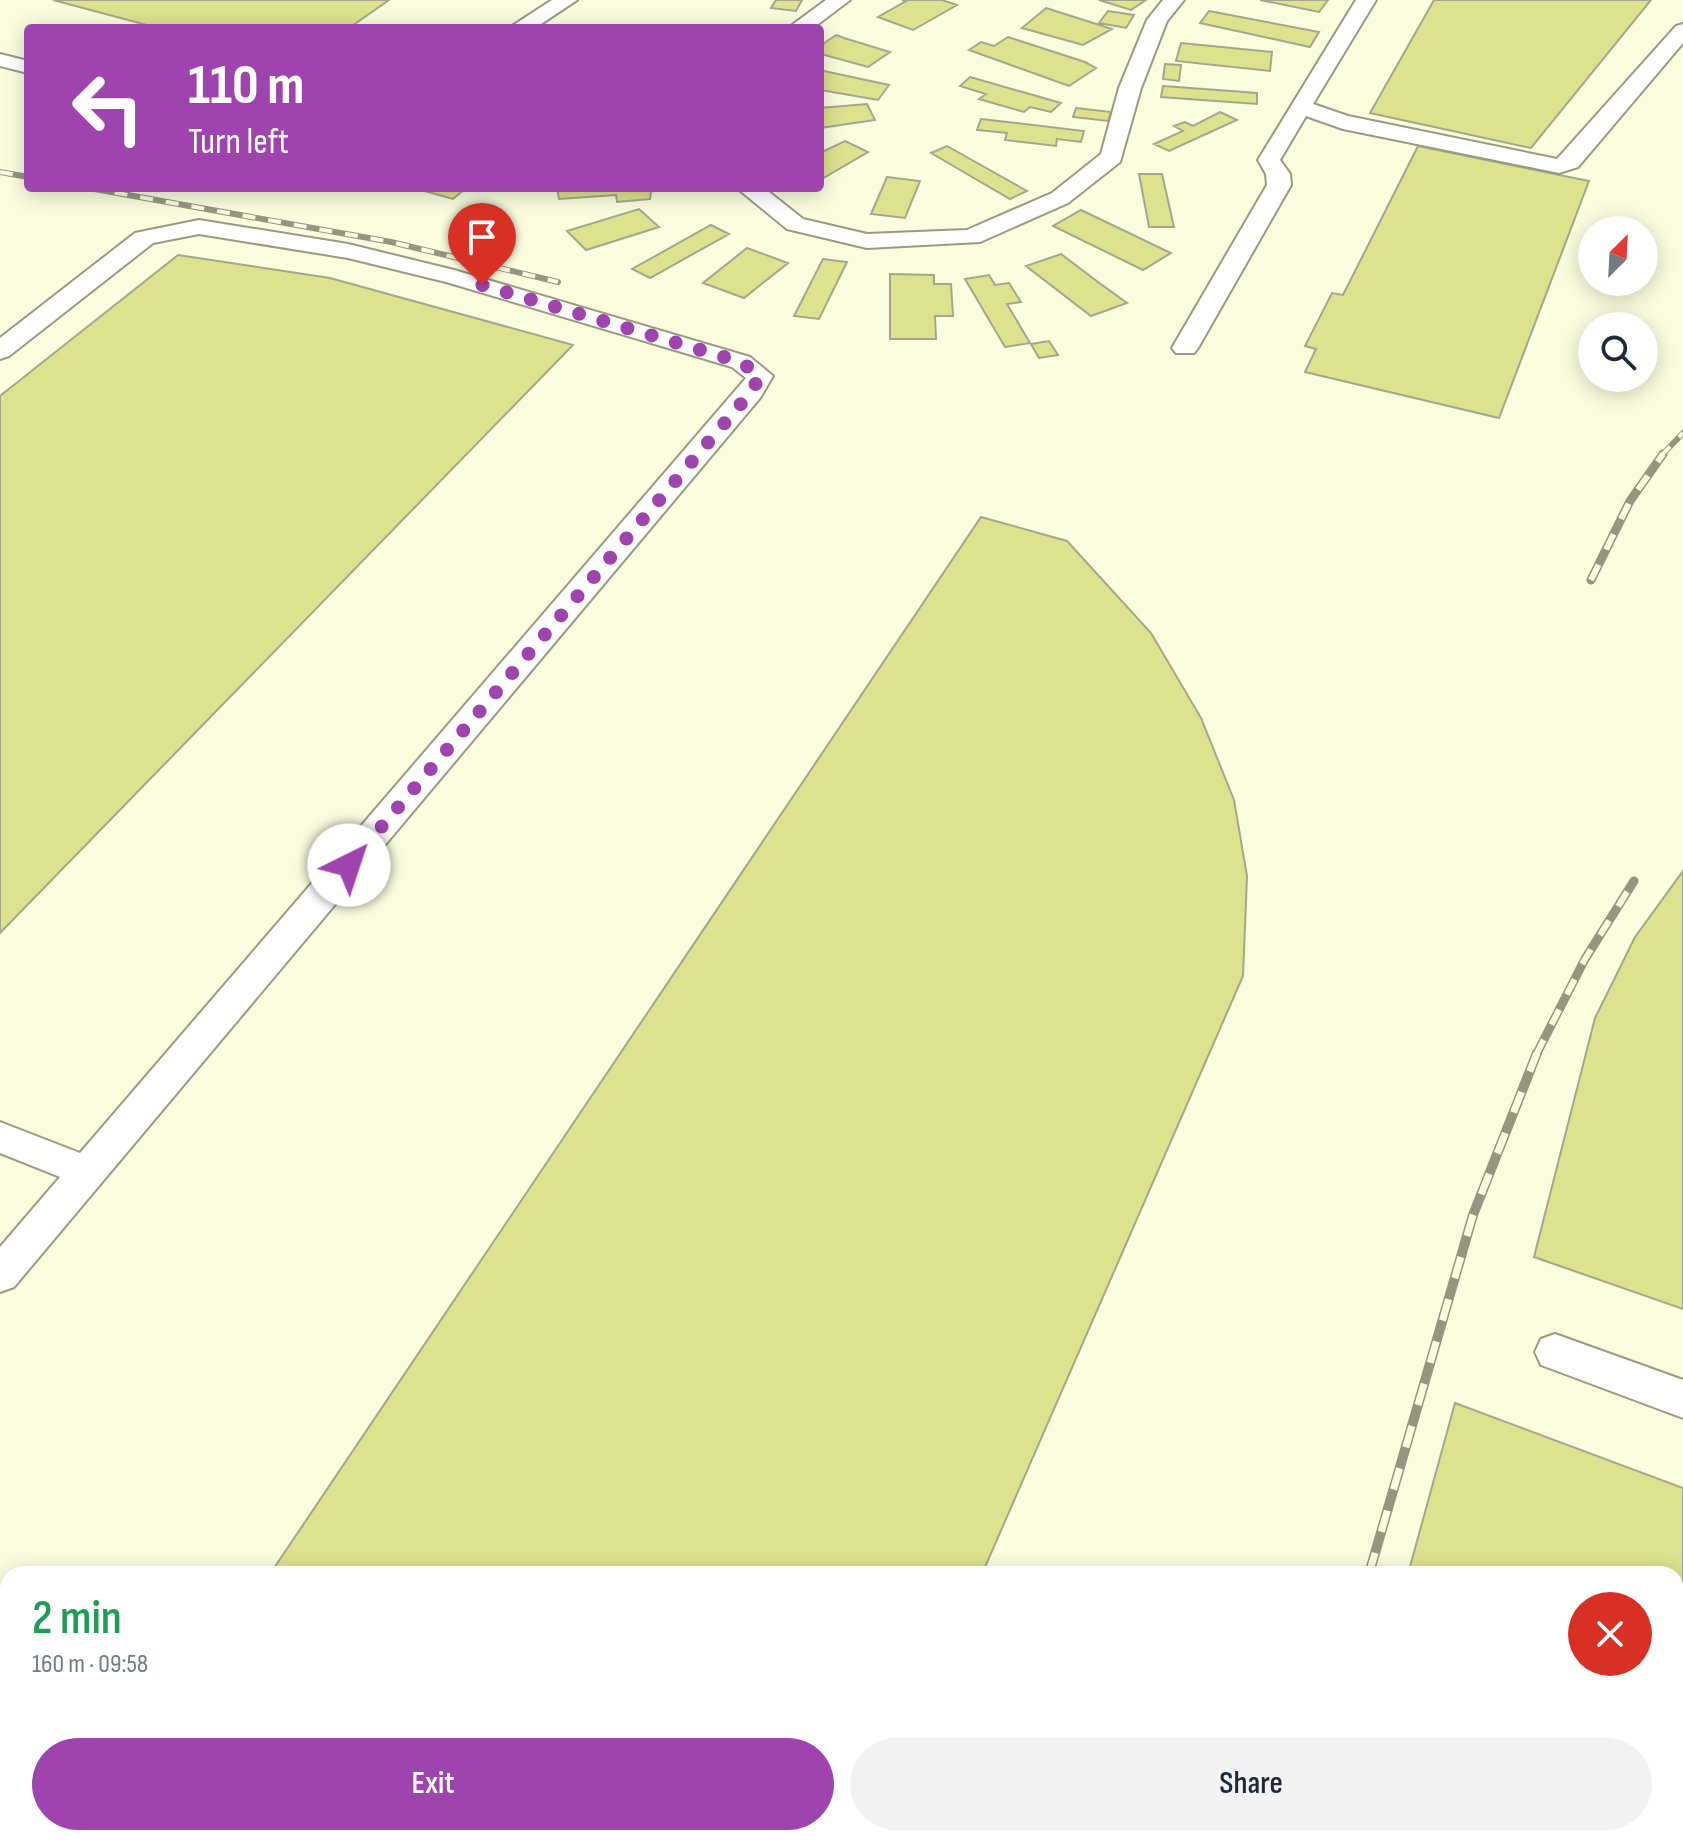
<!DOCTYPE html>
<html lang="en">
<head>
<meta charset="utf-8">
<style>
  :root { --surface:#fff; --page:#f2f2f3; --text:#1f2937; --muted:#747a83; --accent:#9f44af }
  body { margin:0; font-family:"Sofia Sans Condensed",sans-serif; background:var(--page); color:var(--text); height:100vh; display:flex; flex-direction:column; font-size:30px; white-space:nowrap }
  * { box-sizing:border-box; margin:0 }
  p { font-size:26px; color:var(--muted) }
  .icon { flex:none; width:44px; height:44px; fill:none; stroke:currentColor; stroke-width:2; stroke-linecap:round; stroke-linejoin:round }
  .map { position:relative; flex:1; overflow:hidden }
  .side { position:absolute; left:0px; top:1566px; width:1684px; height:280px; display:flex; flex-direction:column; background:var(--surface); border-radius:24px 24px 0 0; box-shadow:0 4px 20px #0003 }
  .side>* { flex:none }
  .banner { position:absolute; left:24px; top:24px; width:800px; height:168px; border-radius:8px; box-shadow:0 4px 20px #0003; background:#9f44af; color:#fff; overflow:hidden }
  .needle { width:52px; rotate:24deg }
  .buttons { position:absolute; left:1578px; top:216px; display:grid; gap:16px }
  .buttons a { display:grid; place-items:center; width:80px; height:80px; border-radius:50%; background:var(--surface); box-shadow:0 4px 20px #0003; font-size:40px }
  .pin { position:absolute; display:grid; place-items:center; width:68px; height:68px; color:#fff; margin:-82px -34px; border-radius:50% 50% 50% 0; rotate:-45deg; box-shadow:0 0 8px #0007 }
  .pin .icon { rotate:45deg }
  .me { position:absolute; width:88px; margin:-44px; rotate:41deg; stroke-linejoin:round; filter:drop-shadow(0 0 6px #0008) }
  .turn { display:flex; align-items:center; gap:28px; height:168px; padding:0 32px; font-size:36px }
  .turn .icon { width:104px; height:104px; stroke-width:2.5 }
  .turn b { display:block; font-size:56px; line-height:68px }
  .round { display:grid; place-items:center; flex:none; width:84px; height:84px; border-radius:42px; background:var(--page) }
  .headline { display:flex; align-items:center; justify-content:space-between; height:136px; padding:0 32px }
  h1 { font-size:48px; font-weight:600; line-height:60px; color:#1e9e55 }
  .action { display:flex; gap:16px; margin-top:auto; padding:16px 32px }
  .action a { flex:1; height:92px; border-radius:48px; background:var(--accent); color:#fff; font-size:32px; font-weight:600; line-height:92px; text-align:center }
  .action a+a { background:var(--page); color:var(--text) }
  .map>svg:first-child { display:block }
</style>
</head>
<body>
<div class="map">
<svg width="1683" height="1846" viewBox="0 0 1683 1846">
  <rect width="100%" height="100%" fill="#fafcde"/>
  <!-- building -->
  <path fill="#dde28e" stroke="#a5a78b" stroke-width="2" d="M53 0H389L349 28H158Z
    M776 0H802L796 11 771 8Z
    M902 0H942L957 5 913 30 878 17 906 1Z
    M1099 0H1146L1131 10Z
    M1260 0H1328L1319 12Z
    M1434 0H1651L1531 148 1370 113Z
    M1046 8 1112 29 1083 45 1022 28Z
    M1108 11 1134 15 1126 28 1099 23Z
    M1209 11 1319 32 1310 47 1200 23Z
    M836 35 844 38 890 52 868 67 821 54 820 46Z
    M1008 37 1085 62 1096 68 1069 86 969 50 981 42 994 46Z
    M1181 43 1272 52 1270 71 1176 61Z
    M1165 64 1181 65 1179 81 1163 79Z
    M820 71H824L889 85 878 100 820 90Z
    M970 77 1061 103 1051 112 1030 107 1024 112 979 99 986 94 960 86Z
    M1163 86 1257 93V104L1161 97Z
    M867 104 875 120 820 128V108Z
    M1076 108 1111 112 1108 121 1073 117Z
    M1220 112 1237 120 1169 151 1154 144 1183 131 1174 126 1185 122 1193 126Z
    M981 119 1084 131 1081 142 1057 139 1056 146 1005 140 1007 133 977 130Z
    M845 141 868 152 820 180V153Z
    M947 146 1027 191 1010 199 931 153Z
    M1418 146 1589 181 1499 418 1305 372 1316 349 1305 346 1332 293 1343 295Z
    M1139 174H1162L1174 227H1149Z
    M887 177 920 181 905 218 871 214Z
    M414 188H466L453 199Z
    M557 188H650L651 192 650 199 617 202 616 195 559 199Z
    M639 209 659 227 586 250 567 231Z
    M1081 210 1171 253 1143 270 1053 226Z
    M711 225 729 234 650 278 632 269Z
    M747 248 788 263 744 298 703 283Z
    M1061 254 1098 282 1127 303 1091 316 1026 266Z
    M178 255 330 278 573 345 0 933V396Z
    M823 259 847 262 819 319 794 316Z
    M890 274 934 275V284H951L953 316H935L936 339H890Z
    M989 275 995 285 1009 283 1021 302 1007 304 1030 343 1005 347 965 279Z
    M1049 341 1058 355 1039 358 1031 344Z
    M981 517 1067 541 1151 633 1201 718 1234 800 1247 876 1243 976 982 1574H270Z
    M1683 871V1309L1534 1257 1595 1018 1635 937Z
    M1455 1403 1683 1488V1846H1334L1336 1838H1676V1574H1408Z
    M91 1838H867L864 1846H86Z"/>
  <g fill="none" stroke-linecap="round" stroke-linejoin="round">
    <defs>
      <path id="lane" d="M552 0H577L535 28H509Z
        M826 0H850L813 28H788Z
        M1163 0H1184L1167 21 1141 88 1120 162 1068 203 980 242 867 248 787 229 737 188H764L803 219 867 234 967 230 1052 193 1101 154 1119 88 1147 20Z
        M1356 0H1376L1313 104 1348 116 1557 159 1676 26 1683 24V43L1578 167 1559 173 1343 129 1306 116 1280 160 1290 174 1291 185 1198 348 1194 353H1176L1172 348 1267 185 1266 174 1258 160Z
        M0 54 28 61V73L0 66Z
        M199 220 348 244 454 270 750 357 773 376 760 398 14 1287 0 1292V1247L60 1177 0 1153V1122L80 1153 746 378 732 367 446 282 348 258 199 234 153 243 9 356 0 359V338L135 233Z
        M1555 1334 1683 1380V1418L1541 1365 1535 1352 1541 1339Z"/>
    </defs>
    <!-- lane casing -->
    <use href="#lane" stroke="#999b80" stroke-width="4"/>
    <!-- lane -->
    <use href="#lane" fill="#fff" fill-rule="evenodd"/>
    <defs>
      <path id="rail-far2" d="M0 172 28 177
        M89 188 391 242 558 282
        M1661 456 1683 433"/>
      <path id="rail-far1" d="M1591 580 1630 501 1663 454
        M1536 1055 1585 959 1634 881"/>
      <path id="rail" d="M1369 1574 1473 1215 1537 1053
        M1292 1846 1294 1838"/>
    </defs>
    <!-- rail-far2 casing -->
    <use href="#rail-far2" stroke="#949680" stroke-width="6"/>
    <!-- rail-far1 casing -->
    <use href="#rail-far1" stroke="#949680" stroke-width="9"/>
    <!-- rail casing -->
    <use href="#rail" stroke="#949680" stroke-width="10"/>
    <!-- rail-far2 -->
    <use href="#rail-far2" stroke="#fafcde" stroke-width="4" stroke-dasharray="13" stroke-linecap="butt"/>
    <!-- rail-far1 -->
    <use href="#rail-far1" stroke="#fafcde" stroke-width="6" stroke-dasharray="17" stroke-linecap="butt"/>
    <!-- rail -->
    <use href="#rail" stroke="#fafcde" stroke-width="7" stroke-dasharray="22" stroke-linecap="butt"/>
  </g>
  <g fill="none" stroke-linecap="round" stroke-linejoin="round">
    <!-- route -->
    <path stroke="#9f44af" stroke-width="14" stroke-dasharray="0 25.2" d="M349 865 751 392 760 376 741 362 482 285"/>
  </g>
</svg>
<div class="buttons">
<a><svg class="needle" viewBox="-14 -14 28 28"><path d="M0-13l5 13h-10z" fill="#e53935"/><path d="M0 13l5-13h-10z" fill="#747a83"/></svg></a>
<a><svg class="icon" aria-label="search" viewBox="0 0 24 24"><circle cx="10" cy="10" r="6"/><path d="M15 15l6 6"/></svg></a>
</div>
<div class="pin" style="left:482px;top:285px;background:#d93025"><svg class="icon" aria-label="arrive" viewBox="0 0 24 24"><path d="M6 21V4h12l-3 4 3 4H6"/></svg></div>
<svg class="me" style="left:349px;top:865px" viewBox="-20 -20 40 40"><circle r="19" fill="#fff"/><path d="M0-13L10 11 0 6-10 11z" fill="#9f44af"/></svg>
<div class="banner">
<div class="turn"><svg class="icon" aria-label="left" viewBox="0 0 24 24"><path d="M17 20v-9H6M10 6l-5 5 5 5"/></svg><div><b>110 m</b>Turn left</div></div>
</div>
<section class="side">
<div class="headline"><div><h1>2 min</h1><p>160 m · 09:58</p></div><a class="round" style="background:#d93025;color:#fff"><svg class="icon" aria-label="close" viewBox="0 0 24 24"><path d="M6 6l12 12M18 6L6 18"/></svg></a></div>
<div class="action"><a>Exit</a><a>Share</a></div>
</section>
</div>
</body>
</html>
